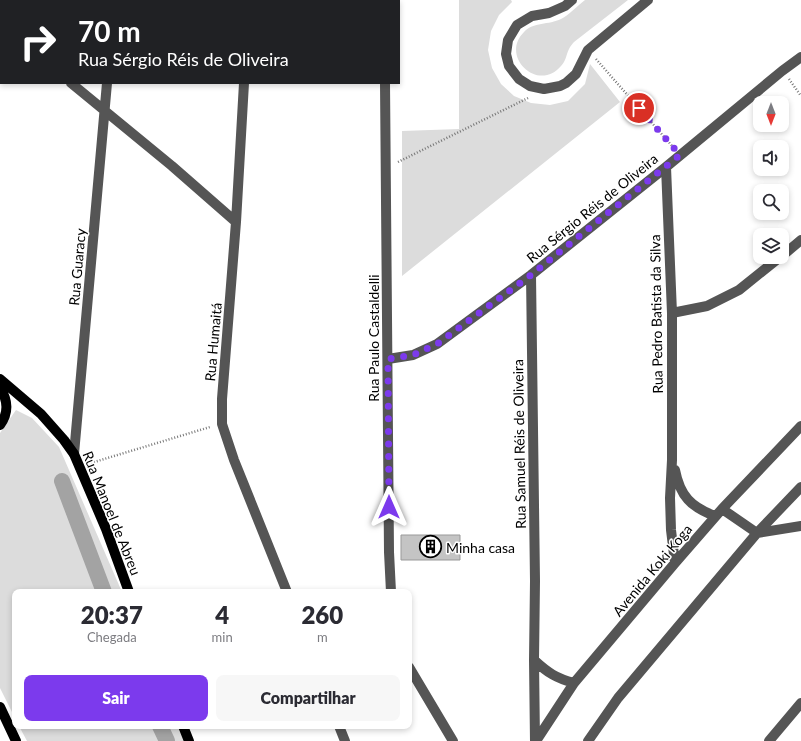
<!DOCTYPE html>
<html lang="pt">
<head>
<meta charset="utf-8">
<style>
  :root { --surface:#fff; --page:#f7f7f7; --text:#2b2b33; --muted:#7c7c81; --accent:#7c3aed }
  body { margin:0; font-family:Lato,sans-serif; background:var(--page); color:var(--text); height:100vh; display:flex; flex-direction:column; font-size:15px; white-space:nowrap }
  * { box-sizing:border-box; margin:0 }
  p { font-size:13px; color:var(--muted) }
  .icon { flex:none; width:22px; height:22px; fill:none; stroke:currentColor; stroke-width:2; stroke-linecap:round; stroke-linejoin:round }
  .map { position:relative; flex:1; overflow:hidden }
  .side { position:absolute; left:12px; top:589px; width:400px; height:140px; display:flex; flex-direction:column; background:var(--surface); border-radius:8px; box-shadow:0 2px 6px #0003 }
  .side>* { flex:none }
  .hud { position:absolute; left:0px; top:0px; width:400px; height:84px; box-shadow:0 2px 6px #0003; background:#202124; color:#fff; overflow:hidden }
  .needle { width:26px; rotate:180deg }
  .controls { position:absolute; left:753px; top:96px; display:grid; gap:8px }
  .controls a { display:grid; place-items:center; width:36px; height:36px; border-radius:8px; background:var(--surface); box-shadow:0 2px 6px #0003; font-size:20px }
  .pin { position:absolute; display:grid; place-items:center; width:34px; height:34px; color:#fff; margin:-17px; border:2px solid #fff; border-radius:50%; box-shadow:0 1px 4px #0007 }
  .me { position:absolute; width:44px; margin:-22px; rotate:0deg; stroke-linejoin:round; filter:drop-shadow(0 0 3px #0008) }
  .turn { display:flex; align-items:center; gap:14px; height:84px; padding:0 12px; font-size:18px }
  .turn .icon { width:52px; height:52px; stroke-width:2.5 }
  .turn b { display:block; font-size:28px; line-height:34px }
  .eta { display:flex; justify-content:space-evenly; align-items:center; height:68px; text-align:center }
  .eta b { font-size:24px; font-weight:800; line-height:28px }
  .action { display:flex; gap:8px; margin-top:auto; padding:8px 12px }
  .action a { flex:1; height:46px; border-radius:8px; background:var(--accent); color:#fff; font-size:16px; font-weight:800; line-height:46px; text-align:center }
  .action a+a { background:var(--page); color:var(--text) }
  .map>svg:first-child { display:block }
</style>
</head>
<body>
<div class="map">
<svg width="801" height="741" viewBox="0 0 801 741">
  <rect width="100%" height="100%" fill="#fff"/>
  <!-- green -->
  <path fill="#dcdcdc" d="M459 0H511L512 2 499 15 491 31 488 50 492 68 501 84 514 96 531 103 550 105 568 101 585 84 590 64 620 102 402 276V131L459 129Z
    M585 0H628L574 42C572 44 570 47 569 49 566 55 566 61 561 66 539 93 499 57 524 32 533 22 549 25 561 19 568 16 578 5 585 0Z
    M16 410 32 418 59 447 122 592H15V718L0 688V433Z
    M19 726H179L185 741H27Z"/>
  <g fill="none" stroke-linecap="round" stroke-linejoin="round">
    <!-- canal -->
    <path stroke="#a3a3a3" stroke-width="16" d="M62 481 104 592
      M160 726 167 741"/>
  </g>
  <!-- building -->
  <path fill="#c4c4c4" stroke="#999" d="M401 535H460V560H401Z"/>
  <g fill="none" stroke-linecap="round" stroke-linejoin="round">
    <!-- path -->
    <path stroke="#777" stroke-width="2.5" stroke-dasharray="1 2" stroke-linecap="butt" d="M596 59 673 147
      M789 79 801 96
      M398 162 528 98
      M91 463 210 427"/>
    <!-- minor -->
    <path stroke="#555" stroke-width="10" d="M572 0 565 6 549 13 532 16 517 25 508 40 506 54 509 66 519 79 530 86 544 89 560 86 566 83 576 74 588 50 648 0
      M113 1V0
      M251 1 252 0
      M384 1V0
      M0 25 1 26
      M71 83 172 166 236 222
      M244 83 236 222 222 399V424L234 460 287 592
      M385 83 389 552 391 592
      M666 167 672 313V460L670 498 671 530 675 563
      M782 256 801 240
      M531 275 535 581 534 660 535 741
      M672 313 707 306 739 290 780 257
      M388 359 413 355 437 344 531 275 666 167 782 71 801 57
      M74 454 107 83
      M675 470C680 496 691 507 715 516
      M722 509 757 533 801 526
      M534 660C548 673 556 678 574 683
      M409 667 453 741
      M339 726 345 741
      M536 741 574 683 675 563 722 509 801 426
      M588 741 618 698 757 533 801 487
      M769 741 801 703"/>
    <!-- major -->
    <path stroke="#000" stroke-width="10" d="M0 379 41 414 64 440 74 454 106 529 129 592
      M0 388C8 400 9 413 0 425
      M0 707 16 741
      M183 726 189 741"/>
  </g>
  <g fill="none" stroke-linecap="round" stroke-linejoin="round">
    <!-- route -->
    <path stroke="#7c3aed" stroke-width="7" stroke-dasharray="0 12.6" d="M389 507 388 359 413 355 437 344 531 275 680 155 639 108"/>
  </g>
  <!-- icons -->
  <defs>
    <symbol id="building-ring" viewBox="-11 -11 22 22"><circle r="9.5" fill="#fff" stroke="#000" stroke-width="1.5"/><path d="M-4-6H4V6H1V3H-1V6H-4ZM-2.5-4.3h1.7v1.8h-1.7ZM.8-4.3h1.7v1.8H.8ZM-2.5-1h1.7V.8h-1.7ZM.8-1h1.7V.8H.8Z" fill="#000"/></symbol>
  </defs>
  <g fill-rule="evenodd">
    <use href="#building-ring" x="418" y="534" width="25" height="25"/>
  </g>
  <g text-anchor="middle" dominant-baseline="central" stroke-width="3" stroke-linejoin="round" paint-order="stroke">
    <!-- street labels -->
    <g font-size="14" fill="#000" stroke="#fff">
      <text transform="translate(592 208) rotate(-39)">Rua Sérgio Réis de Oliveira</text>
      <text transform="translate(77 267) rotate(-85)">Rua Guaracy</text>
      <text transform="translate(656 314) rotate(-91)">Rua Pedro Batista da Silva</text>
      <text transform="translate(373 338) rotate(-90)">Rua Paulo Castaldelli</text>
      <text transform="translate(213 342) rotate(-85)">Rua Humaitá</text>
      <text transform="translate(519 444) rotate(-91)">Rua Samuel Réis de Oliveira</text>
      <text transform="translate(112 513) rotate(68)">Rua Manoel de Abreu</text>
      <text transform="translate(652 570) rotate(-50)">Avenida Koki Koga</text>
    </g>
    <!-- poi labels -->
    <g font-size="14" fill="#000" stroke="#fff" text-anchor="start">
      <text x="446" y="547">Minha casa</text>
    </g>
  </g>
</svg>
<div class="controls">
<a><svg class="needle" viewBox="-14 -14 28 28"><path d="M0-13l5 13h-10z" fill="#e53935"/><path d="M0 13l5-13h-10z" fill="#7c7c81"/></svg></a>
<a><svg class="icon" aria-label="sound" viewBox="0 0 24 24"><path d="M4 9h4l5-4v14l-5-4H4zM17 9q2 3 0 6"/></svg></a>
<a><svg class="icon" aria-label="search" viewBox="0 0 24 24"><circle cx="10" cy="10" r="6"/><path d="M15 15l6 6"/></svg></a>
<a><svg class="icon" aria-label="layers" viewBox="0 0 24 24"><path d="M12 4l9 5-9 5-9-5zM3 14l9 5 9-5"/></svg></a>
</div>
<div class="pin" style="left:639px;top:108px;background:#d93025"><svg class="icon" aria-label="arrive" viewBox="0 0 24 24"><path d="M6 21V4h12l-3 4 3 4H6"/></svg></div>
<svg class="me" style="left:389px;top:507px" viewBox="-20 -20 40 40"><path d="M0-17L14 15 0 8-14 15z" fill="#7c3aed" stroke="#fff" stroke-width="4"/></svg>
<div class="hud">
<div class="turn"><svg class="icon" aria-label="right" viewBox="0 0 24 24"><path d="M7 20v-9h11M14 6l5 5-5 5"/></svg><div><b>70 m</b>Rua Sérgio Réis de Oliveira</div></div>
</div>
<section class="side">
<div class="eta">
<div><b>20:37</b><p>Chegada</p></div>
<div><b>4</b><p>min</p></div>
<div><b>260</b><p>m</p></div>
</div>
<div class="action"><a>Sair</a><a>Compartilhar</a></div>
</section>
</div>
</body>
</html>
